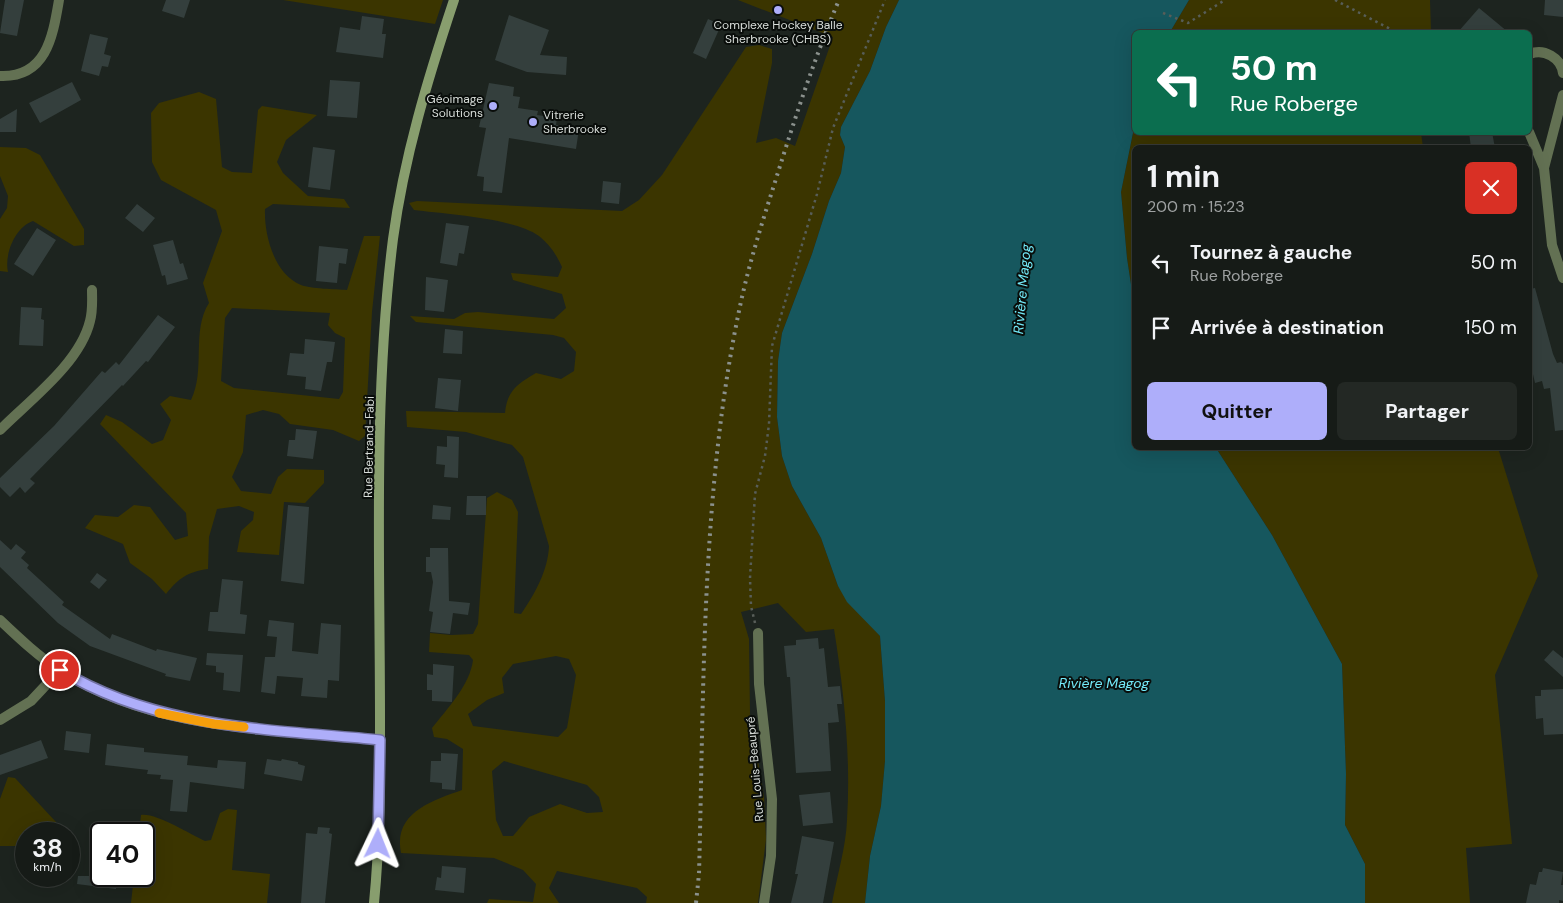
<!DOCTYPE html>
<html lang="fr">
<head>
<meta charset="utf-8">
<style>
  :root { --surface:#161b17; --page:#232824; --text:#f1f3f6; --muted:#9ea1a1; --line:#353936; --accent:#aeaefa }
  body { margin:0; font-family:"DM Sans",sans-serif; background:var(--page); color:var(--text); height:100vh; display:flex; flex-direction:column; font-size:19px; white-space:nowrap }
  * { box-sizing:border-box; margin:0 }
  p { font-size:16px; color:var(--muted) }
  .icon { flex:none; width:28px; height:28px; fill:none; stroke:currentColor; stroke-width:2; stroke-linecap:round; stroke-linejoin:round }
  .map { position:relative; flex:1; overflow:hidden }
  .drawer { position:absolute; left:1132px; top:145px; width:400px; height:305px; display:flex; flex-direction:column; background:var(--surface); border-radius:8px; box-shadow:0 5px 20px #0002,0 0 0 1px var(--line) }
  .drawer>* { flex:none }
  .banner { position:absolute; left:1132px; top:30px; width:400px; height:105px; border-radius:8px; box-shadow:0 5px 20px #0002,0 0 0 1px var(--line); background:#0b6e4f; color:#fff; overflow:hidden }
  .speed { position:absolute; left:15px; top:822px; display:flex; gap:10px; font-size:25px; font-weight:700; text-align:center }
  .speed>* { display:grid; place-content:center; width:65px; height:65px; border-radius:50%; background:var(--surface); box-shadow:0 5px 20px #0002,0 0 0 1px var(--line); line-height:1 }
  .speed small { font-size:12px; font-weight:400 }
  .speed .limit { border:2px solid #111; border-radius:8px; background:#fff; color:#111 }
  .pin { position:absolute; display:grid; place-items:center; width:42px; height:42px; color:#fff; margin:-21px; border:2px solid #fff; border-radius:50%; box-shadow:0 1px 5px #0007 }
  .me { position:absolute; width:55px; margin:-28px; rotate:2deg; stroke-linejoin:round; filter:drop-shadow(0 0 4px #0008) }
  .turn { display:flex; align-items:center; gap:18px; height:105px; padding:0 15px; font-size:22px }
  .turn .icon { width:65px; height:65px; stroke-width:2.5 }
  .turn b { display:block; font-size:35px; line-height:42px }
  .round { display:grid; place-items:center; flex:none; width:52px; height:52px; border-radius:8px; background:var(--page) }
  .headline { display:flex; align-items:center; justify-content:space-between; height:85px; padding:0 15px }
  h1 { font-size:30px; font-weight:700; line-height:38px }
  .action { display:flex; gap:10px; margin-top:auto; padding:10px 15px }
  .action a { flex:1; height:58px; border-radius:8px; background:var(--accent); color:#111; font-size:20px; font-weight:700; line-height:58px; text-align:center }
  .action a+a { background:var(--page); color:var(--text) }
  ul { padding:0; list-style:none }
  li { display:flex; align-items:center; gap:15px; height:65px; padding:0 15px }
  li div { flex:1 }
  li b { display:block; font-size:19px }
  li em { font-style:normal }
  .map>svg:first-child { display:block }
</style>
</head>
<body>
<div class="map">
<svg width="1563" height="903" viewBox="0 0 1563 903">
  <rect width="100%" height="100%" fill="#1d241f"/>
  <!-- green -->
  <path fill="#3b3500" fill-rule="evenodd" d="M283 0H443L435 24Z
    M738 0H899L886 27 870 71 841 127 840 135 845 147 841 173 829 201 812 254 782 333 778 361 777 417 782 456 792 486 821 538 838 586 880 636 885 701V761L881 806 870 856 865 903H832C837 876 846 847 847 820 851 756 844 692 834 629L806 632 778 603 741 612 749 639 750 714 764 797 766 839 758 903H646L647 897 637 888 557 871 549 888 559 903H487L489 899 533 902 536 884 523 870 494 858 401 853C393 813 431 801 462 790L463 749 447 739 434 737 432 728C447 709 470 685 473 660L469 655 429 652 430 633 451 635 473 634 478 624 487 498 497 492 512 500 518 512 514 613 521 614C535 594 548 570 549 546L523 457 512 445 466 432 407 427 406 411 505 413C507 391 517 384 536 373L561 379 574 371 576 352 564 338 553 335 416 322 410 316 454 319 465 313 478 312 554 319 566 308 562 294 513 280 511 273 558 277 562 267C556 254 550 245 539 236 515 218 445 214 414 210L409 203 417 201 622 211 639 200 662 175 746 47 759 45 772 49V63L756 143 776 138 795 146 833 37ZM556 656 569 659 576 675 567 728 558 737 473 726 468 714 487 700 504 693 502 678 513 664ZM504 761 587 785 599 797 603 812 587 813 560 804 529 817 513 836H503L496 820 492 771Z
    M1189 0H1430L1431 32H1170Z
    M199 92 216 99 222 167 232 172 252 173 258 110 262 106 317 115 286 140 277 162 283 173 308 196 344 199 350 208 273 204 265 209C264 235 274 274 301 285 311 289 335 289 347 290L364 236H380L372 312 365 436 359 441 333 430 290 424 279 414 263 410 246 415 243 452 232 477 241 491 271 494 278 477 287 469 324 470V483L305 503 284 502 279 555 237 552 241 531 253 520 254 512 239 506 217 509 209 537 208 569C187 572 179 578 166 594L152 579 130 563 123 544 85 528 95 515 118 517 134 505 150 507 175 540 188 536 186 513 100 424 106 415 122 422 152 444 163 440 171 420 160 404 170 396 191 400C206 370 191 331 209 303L203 283 222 231 216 210 161 180 152 162 151 113 159 103ZM232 308 330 313 328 325 335 333 345 338 343 392 339 399 234 388 221 381 225 318Z
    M1135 123V132L1421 133 1423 147 1135 148V311L1127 258 1121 192Z
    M0 147 26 148 40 155 84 229V245L74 246 33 221C15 227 4 255 8 272L0 271V219L7 208 8 196 0 176Z
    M1216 448H1498L1538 576 1495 675 1512 844 1466 848 1470 903H1365V864L1345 825 1346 774 1342 664 1272 535Z
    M8 777 15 778 56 822 55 834H26V846H0V799Z
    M228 809 237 810 232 870 270 874 267 903H131L134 876H144V834H139L141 815C157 813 189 834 205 841L211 840 220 813Z"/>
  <!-- water -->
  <path fill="#16575e" d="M899 0H1189L1170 32H1135V123L1121 192 1127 258 1135 311V448H1216L1272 535 1342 664 1346 774 1345 825 1365 864V903H865L870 856 881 806 885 761V701L880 636 847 602 838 586 821 538 792 486 782 456 777 417 778 361 782 333 812 254 829 201 841 173 845 147 840 135 841 127 870 71 886 27Z"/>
  <!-- building -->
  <path fill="#343f3d" d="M5 0H24L17 36 0 33Z
    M166 0H190L184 18 162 11Z
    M1545 0H1563V17L1544 15Z
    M1479 8 1508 32H1458Z
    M509 15 549 30 540 55 567 57 566 75 527 72 495 60Z
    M362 16 384 19 382 34H386L383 58 336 52 340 27 360 30Z
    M708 19 721 25 706 59 693 53Z
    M90 34 108 38 104 54 111 56 108 67 102 66 99 76 81 71Z
    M330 80 360 82 357 118 327 116Z
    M72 82 81 100 40 123 29 103Z
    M489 83 514 87 513 96 520 97 518 108 538 111 537 115 557 118 556 125 579 129 576 149 509 138 502 193 483 191 484 177 477 176 486 128 479 127Z
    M17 109 16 132H0V119Z
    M1469 132H1492L1495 148H1471Z
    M313 147 335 150 330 190 308 187Z
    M603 181 621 183 619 204 601 202Z
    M137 204 155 218 143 232 125 218Z
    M446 223 469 226 464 254 459 253 457 266 440 263Z
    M37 228 56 240 33 276 14 264Z
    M173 240 180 264 183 263 188 279 167 285 165 275 162 276 153 245Z
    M319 246 348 249 346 264 339 263 337 283 316 281Z
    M426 277 448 280 444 312 425 310Z
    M1535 288 1553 354 1557 363 1561 362 1563 364V430L1555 431 1550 388 1544 389 1542 381 1535 383 1530 361V356L1533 355 1530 341V289Z
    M21 307 42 308 41 319 44 320 43 346 19 345Z
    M158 315 175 327 148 362 146 361 123 386 122 385 30 479 35 483 25 493 20 487 10 497 0 487V478L54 426 102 371 105 373 116 362 119 365Z
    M445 329 463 331 462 354 443 353Z
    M305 339 335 342 332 362H327L321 391 305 389 306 377 287 375 290 353 304 354Z
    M438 378 461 380 458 411 435 408Z
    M296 429 317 431 313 459 287 456 289 440H295Z
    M447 436 459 437 458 478 444 477 445 465 436 464 437 446 447 447Z
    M467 496H486V515H466Z
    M288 505 309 507 304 584 281 581Z
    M433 505 451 507 450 520 432 519Z
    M0 540 11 550 16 544 26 552 21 558 29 565 27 568 64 602 62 605 110 639 112 634 156 651 157 649 197 658 190 681 165 676 166 674 90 646 58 623 0 567Z
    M430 548H448L449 601 470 603 468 615 453 613 450 634 430 632 433 612 429 611 433 582 431 572H426V557H430Z
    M97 573 107 580 99 589 90 582Z
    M222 579 243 581 240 614 247 615 245 634 208 631 210 612H218Z
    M269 620 294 623 292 651 318 654 321 623 341 625 339 681 328 680 327 698 301 696 303 678 277 676 275 694 261 692 265 657H275L277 637 267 636Z
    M818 638 819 649 824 648 828 687 840 686 842 704H837L839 722 828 723 831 771 796 773 790 677H787L784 646 796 645V640Z
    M1553 650 1563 658V677L1544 660Z
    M207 653 243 655 240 692 223 690 224 673 216 672V666L206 665Z
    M433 664 454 666 452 702 432 701V690H427V674L433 675Z
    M1563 689V734L1544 735 1543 718 1536 719 1535 696H1541V690Z
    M66 731 91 734 89 753 64 750Z
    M41 740 48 758 0 775V755Z
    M107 744 144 748V752L188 756 187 765 217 768 218 760 246 762 244 789 190 782 187 812 170 811 173 780 160 779 161 775 147 774 148 770 105 765Z
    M441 753 458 754 455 790 442 789V783L430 782 431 761H441Z
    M267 759 281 761 282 759 298 762V764L305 766 302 781 264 774Z
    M830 792 833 823 803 826 799 795Z
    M318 827 330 828 329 833 332 834 325 903H301L306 833 317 834Z
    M802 836 834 842 823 903H791L798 874H795Z
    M442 866 466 868 464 893 435 890 437 877 441 878Z
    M1543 868 1563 872 1561 885H1563V901L1559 900V903H1526L1530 884 1536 885 1539 872H1542Z
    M78 876H117L116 889 77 884Z"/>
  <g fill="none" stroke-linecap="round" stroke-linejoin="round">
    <!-- path -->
    <path stroke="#585e59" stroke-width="2.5" stroke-dasharray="2.5 4" stroke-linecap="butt" d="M1335 0 1396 32
      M1163 13 1188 23 1225 0
      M755 623 751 606 750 578 755 494 765 456 769 424 772 346 817 194 833 128 885 0"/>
    <!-- street -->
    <path stroke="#637153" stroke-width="10" d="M1530 54C1544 48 1561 58 1563 73
      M0 76C47 78 53 35 59 0
      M1529 132 1544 168 1552 245 1563 278
      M1544 168 1563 95
      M0 430C30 400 80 363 90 321 93 310 92 300 92 290
      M0 620C19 638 39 657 61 671 155 731 272 729 380 740
      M758 633 759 684 772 799 771 856 764 903
      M0 720 31 701 60 670"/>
    <!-- secondary -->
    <path stroke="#889e6e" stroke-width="10" d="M374 903C380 842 380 781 380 720 380 560 373 398 393 239 404 157 428 78 454 0"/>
    <!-- rail -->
    <path stroke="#8b918d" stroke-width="4" stroke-dasharray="2.5 5" stroke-linecap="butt" d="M696 903 699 874C704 691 701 496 738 316 747 270 761 226 775 182 794 121 814 59 839 0"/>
  </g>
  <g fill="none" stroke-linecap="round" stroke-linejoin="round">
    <defs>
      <path id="route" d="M60 670C157 729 270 729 380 740L378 844"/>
    </defs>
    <!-- route casing -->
    <use href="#route" stroke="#7171a2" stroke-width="12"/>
    <!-- route -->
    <use href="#route" stroke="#aeaefa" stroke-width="9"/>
    <!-- slow -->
    <path stroke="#f59e0b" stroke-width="9" d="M159 713 214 724 244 727"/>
  </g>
  <!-- markers -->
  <g fill="#aeaefa" stroke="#090d0a" stroke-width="2">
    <circle cx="778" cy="10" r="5"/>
    <circle cx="493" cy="106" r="5"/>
    <circle cx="533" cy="122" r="5"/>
  </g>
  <g text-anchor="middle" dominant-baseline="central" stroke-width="4" stroke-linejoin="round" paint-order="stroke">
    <!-- poi labels -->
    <g font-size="12" fill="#d9deda" stroke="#090d0a">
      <text x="778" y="25">Complexe Hockey Balle<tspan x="778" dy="14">Sherbrooke (CHBS)</tspan></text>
      <text x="483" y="99" text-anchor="end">Géoimage<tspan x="483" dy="14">Solutions</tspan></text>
      <text x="543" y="115" text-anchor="start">Vitrerie<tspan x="543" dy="14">Sherbrooke</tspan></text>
    </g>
    <!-- street labels -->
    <g font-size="12" fill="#d9deda" stroke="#090d0a">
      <text transform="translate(369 447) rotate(-89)">Rue Bertrand-Fabi</text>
      <text transform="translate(755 769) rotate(-95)">Rue Louis-Beaupré</text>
    </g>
    <!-- water labels -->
    <g font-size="14" font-style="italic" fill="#73eaf9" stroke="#090d0a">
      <text transform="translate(1022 289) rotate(-85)">Rivière Magog</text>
      <text x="1104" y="683">Rivière Magog</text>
    </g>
  </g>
</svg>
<div class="speed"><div>38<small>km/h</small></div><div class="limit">40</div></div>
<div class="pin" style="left:60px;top:670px;background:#d93025"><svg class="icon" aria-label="arrive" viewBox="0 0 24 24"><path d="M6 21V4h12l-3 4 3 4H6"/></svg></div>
<svg class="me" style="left:378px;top:844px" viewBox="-20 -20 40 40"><path d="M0-17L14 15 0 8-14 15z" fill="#aeaefa" stroke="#fff" stroke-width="4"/></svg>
<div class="banner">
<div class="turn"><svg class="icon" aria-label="left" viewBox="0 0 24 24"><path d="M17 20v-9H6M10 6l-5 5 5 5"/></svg><div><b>50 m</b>Rue Roberge</div></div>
</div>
<section class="drawer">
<div class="headline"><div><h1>1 min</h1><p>200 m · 15:23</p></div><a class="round" style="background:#d93025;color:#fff"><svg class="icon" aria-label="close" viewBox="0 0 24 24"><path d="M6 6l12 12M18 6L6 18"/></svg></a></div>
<ul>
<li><svg class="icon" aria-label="left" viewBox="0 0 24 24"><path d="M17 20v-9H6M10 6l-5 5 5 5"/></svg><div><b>Tournez à gauche</b><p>Rue Roberge</p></div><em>50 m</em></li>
<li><svg class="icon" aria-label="arrive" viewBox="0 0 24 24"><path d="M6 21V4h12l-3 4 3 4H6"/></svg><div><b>Arrivée à destination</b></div><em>150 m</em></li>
</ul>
<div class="action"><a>Quitter</a><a>Partager</a></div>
</section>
</div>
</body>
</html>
